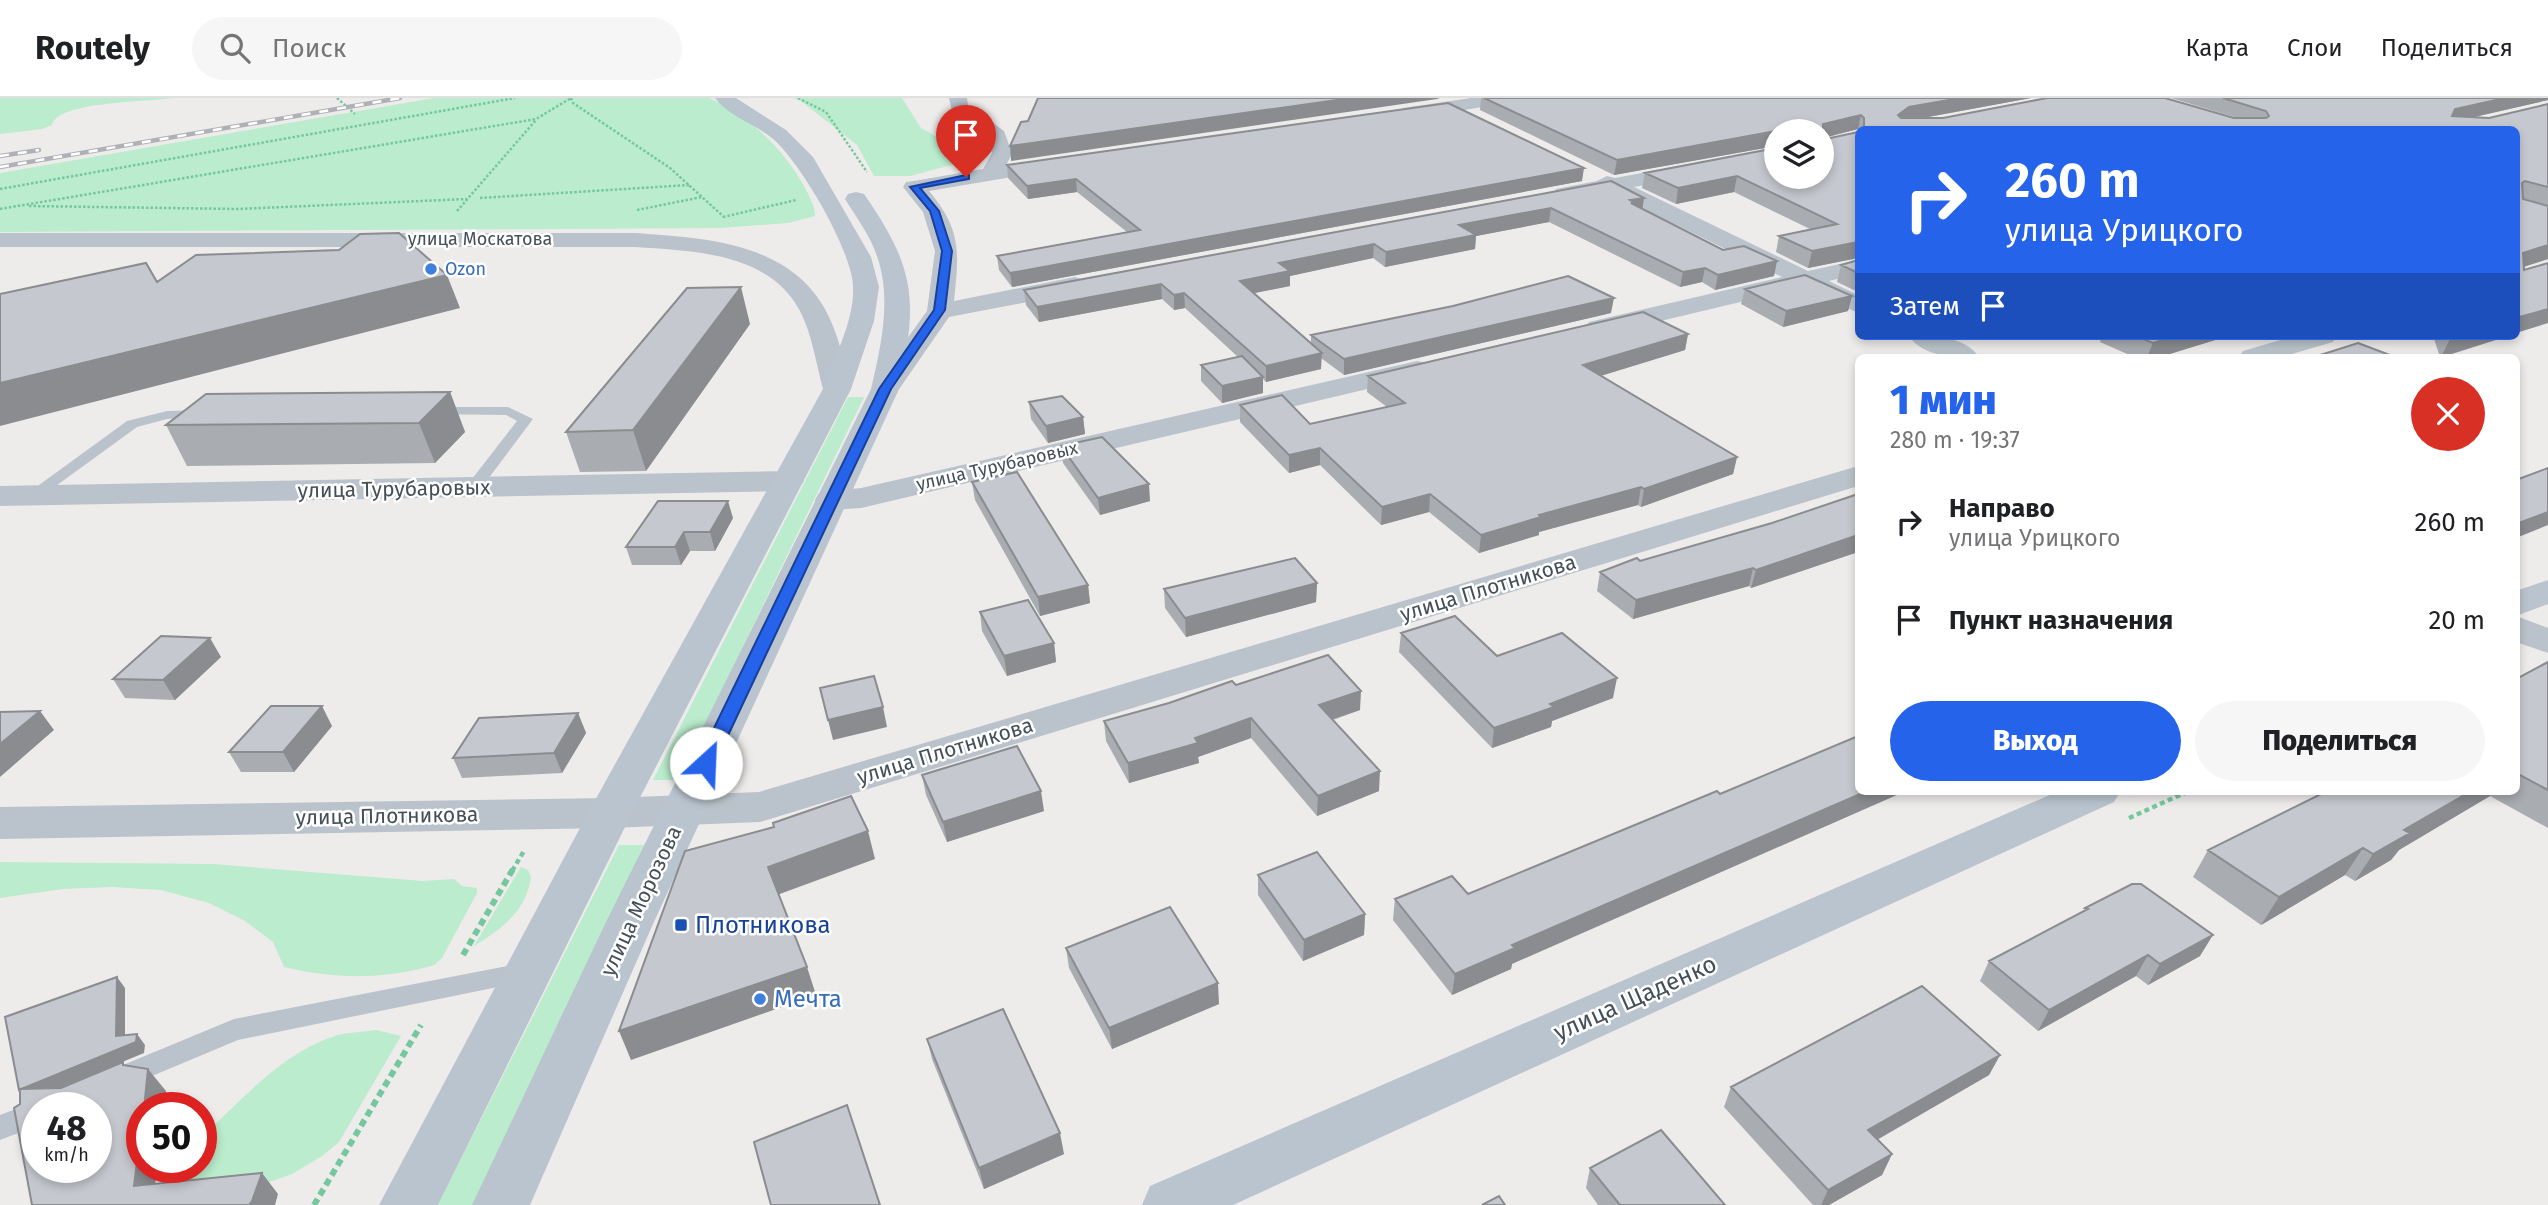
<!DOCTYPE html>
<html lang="ru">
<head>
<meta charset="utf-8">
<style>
  :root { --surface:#fff; --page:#f6f6f6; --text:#202124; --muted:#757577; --line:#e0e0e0; --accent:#2563eb }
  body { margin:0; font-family:"Fira Sans",sans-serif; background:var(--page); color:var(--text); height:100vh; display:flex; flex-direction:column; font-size:26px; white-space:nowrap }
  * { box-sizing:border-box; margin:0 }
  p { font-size:23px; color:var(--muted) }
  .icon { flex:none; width:38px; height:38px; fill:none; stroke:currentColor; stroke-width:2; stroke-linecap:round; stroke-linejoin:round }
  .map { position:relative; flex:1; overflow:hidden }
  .sheet { position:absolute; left:1855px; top:256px; width:665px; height:441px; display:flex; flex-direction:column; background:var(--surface); border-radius:10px; box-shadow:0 4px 10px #0003 }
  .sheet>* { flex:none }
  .top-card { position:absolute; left:1855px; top:28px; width:665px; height:214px; border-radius:10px; box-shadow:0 4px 10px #0003; background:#2563eb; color:#fff; overflow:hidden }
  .buttons { position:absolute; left:1764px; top:21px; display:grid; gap:14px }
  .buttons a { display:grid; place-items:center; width:70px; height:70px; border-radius:50%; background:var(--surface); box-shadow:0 4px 10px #0003; font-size:35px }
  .speed { position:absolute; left:21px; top:994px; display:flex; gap:14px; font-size:35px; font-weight:700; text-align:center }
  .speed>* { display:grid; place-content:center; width:91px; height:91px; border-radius:50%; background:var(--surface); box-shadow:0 4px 10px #0003; line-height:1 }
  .speed small { font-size:18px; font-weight:400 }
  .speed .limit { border:10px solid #d22; background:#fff; color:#111 }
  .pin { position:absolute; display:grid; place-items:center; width:60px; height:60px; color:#fff; margin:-72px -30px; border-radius:50% 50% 50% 0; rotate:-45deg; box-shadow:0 0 7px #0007 }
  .pin .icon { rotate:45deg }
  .me { position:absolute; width:77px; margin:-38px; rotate:25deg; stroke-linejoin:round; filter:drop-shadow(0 0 5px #0008) }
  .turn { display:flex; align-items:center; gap:24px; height:147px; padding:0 35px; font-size:32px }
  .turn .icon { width:91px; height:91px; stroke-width:2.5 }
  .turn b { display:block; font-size:49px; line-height:60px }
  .then { display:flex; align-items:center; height:66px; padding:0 35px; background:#0003; gap:14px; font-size:26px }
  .round { display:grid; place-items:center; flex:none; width:74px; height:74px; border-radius:37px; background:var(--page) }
  .overview { display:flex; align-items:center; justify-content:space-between; height:119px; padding:0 35px }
  h1 { font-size:42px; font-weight:800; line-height:52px; color:var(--accent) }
  .action { display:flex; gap:14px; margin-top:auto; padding:14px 35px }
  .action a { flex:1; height:80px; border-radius:42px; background:var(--accent); color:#fff; font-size:28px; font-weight:800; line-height:80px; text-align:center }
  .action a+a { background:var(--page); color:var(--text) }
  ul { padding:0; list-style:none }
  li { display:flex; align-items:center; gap:21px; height:98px; padding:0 35px }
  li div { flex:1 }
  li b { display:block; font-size:26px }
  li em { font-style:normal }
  header { display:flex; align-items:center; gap:42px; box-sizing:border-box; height:98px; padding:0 35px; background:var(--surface); border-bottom:2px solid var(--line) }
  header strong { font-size:33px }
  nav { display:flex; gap:38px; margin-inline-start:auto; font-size:24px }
  .search { width:490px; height:63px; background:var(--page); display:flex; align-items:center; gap:18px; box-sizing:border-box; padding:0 24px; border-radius:38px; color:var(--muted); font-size:26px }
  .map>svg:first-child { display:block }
</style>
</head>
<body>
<header>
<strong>Routely</strong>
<div class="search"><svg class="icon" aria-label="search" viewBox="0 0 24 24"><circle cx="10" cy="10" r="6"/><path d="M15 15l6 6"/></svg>Поиск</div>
<nav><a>Карта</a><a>Слои</a><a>Поделиться</a></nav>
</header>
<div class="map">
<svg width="2548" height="1107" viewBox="0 0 2548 1107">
  <rect width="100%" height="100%" fill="#eeebeb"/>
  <!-- green -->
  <path fill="#baeccd" d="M0 0H172C149 4 57 3 52 27L42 31 0 36Z
    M434 0H709C749 18 783 50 804 88 809 98 815 107 815 118L788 125 719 130 0 134V75Z
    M793 0H902L921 30 957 50 955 66 910 78H874L857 47 801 3Z
    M848 299H864L678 682H653Z
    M619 747H644L477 1107H438Z
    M0 764 212 766 423 783 454 781 462 788 477 790V795L442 860 434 867C383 882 335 881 284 869L273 844 245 823 209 805 161 792 112 789 63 791 0 800Z
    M521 769 528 772 531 779C527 812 501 832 474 848Z
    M376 932 401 938 339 1044 322 1058 292 1076 243 1093 175 1090 180 1069H201V1040C241 1002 284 953 338 937 350 934 363 934 376 932Z"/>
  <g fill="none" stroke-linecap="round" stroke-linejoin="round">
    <!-- path-far2 -->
    <path stroke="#74c89e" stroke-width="2.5" stroke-dasharray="2.5 2" stroke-linecap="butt" d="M337 0 355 16
      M571 0 573 5 670 70 724 119
      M798 0 826 14 867 74
      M0 91 515 0
      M480 100 689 87
      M29 108 238 111 467 101
      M0 111 536 21 571 0
      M637 112 702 99
      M457 113 536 22
      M723 119 796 102"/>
    <!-- path-far1 -->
    <path stroke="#74c89e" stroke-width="4.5" stroke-dasharray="5 3.5" stroke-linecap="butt" d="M2129 720 2189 693
      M512 773 524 753"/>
    <!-- path -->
    <path stroke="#74c89e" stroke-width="6" stroke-dasharray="7 4.5" stroke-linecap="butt" d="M463 857 513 771
      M314 1107 421 927"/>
    <!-- lane -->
    <path fill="#bac3cb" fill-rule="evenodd" d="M431 309H508L533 321 479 393 473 395 465 390 517 323 506 317 426 316 424 313 426 310Z
      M205 312 212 316 210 319 167 321 137 329 38 401H26L24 398 127 323 167 313Z
      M523 865 532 868 536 875 532 882 238 942 121 991 111 988 107 980 111 972 234 921Z
      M37 1003 48 1010H37V1028L0 1042V1017Z"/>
    <!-- street -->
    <path fill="#bac3cb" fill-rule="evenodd" d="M949 0H967L968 7 1004 33 1012 55 1006 68 1059 59 1066 61 1069 65 1066 69 1059 71 929 93C962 132 959 155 954 203L1075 179 1084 182 1088 187 1084 192 1075 195 949 219 895 297 885 300 875 297 871 291 927 213 935 153 923 114 903 89 906 84 914 83 983 71 992 55 988 39 952 13Z
      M1471 0H1516L1507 5 1403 22 1394 16 1403 10Z
      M1776 50V62L1634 89 1808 173 1858 162V176L1829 183 1858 197V215L1803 189 1598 238 1589 236 1585 230 1589 224 1782 179 1610 94 1564 103 1556 101 1553 96 1556 91 1597 83 1607 78 1615 80Z
      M0 135H635C705 140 789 144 826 213 839 237 844 265 851 291L847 297 837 300 827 297 823 291C816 265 812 236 800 213 769 154 692 153 635 149H0Z
      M1909 238C1932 238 1964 237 1979 259 1955 259 1924 260 1909 238Z
      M2294 238H2336L2333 244 2282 259H2239L2243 253Z
      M1417 263 1427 265 1431 271 1427 277 861 410 831 412 819 409 815 402 819 395 861 390Z
      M1858 368V388L760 724 610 730 0 741V709L610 700 759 694Z
      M788 373 799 376 804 383 799 390 788 393 0 408V388Z
      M2516 518 2548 530V555L2516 544Z"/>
    <!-- secondary -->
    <path fill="#b9c4cf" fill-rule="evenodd" d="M715 0H736L786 32 813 59 871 159 879 189 874 223 851 291 632 715 438 1107H379L588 715 823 291C834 260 855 222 853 188 852 153 800 63 772 40 755 26 728 18 715 0Z
      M856 94 864 96C916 171 918 202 899 291L653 826 530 1107H472L605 826 871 291C881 248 892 201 877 158 870 137 856 119 845 101L848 96Z
      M2548 482V506L2516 518V493Z
      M2059 693H2121L2114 704 1233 1107H1142L1150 1088Z"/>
    <defs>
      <path id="rail" d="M0 58 39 52
        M0 69 400 0"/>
    </defs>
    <!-- rail casing -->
    <use href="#rail" stroke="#aeb1b6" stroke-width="4.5"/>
    <!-- rail -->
    <use href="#rail" stroke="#fff" stroke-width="2.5" stroke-dasharray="9" stroke-linecap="butt"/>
  </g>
  <!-- wall -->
  <path fill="#a9acb1" d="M1481 0H2031L1923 20H2238L2171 0H2548V2L2474 19 2489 20 2548 6V161L2524 169 2516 235V32L1858 31 1825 40 1858 160 1808 170 1776 154 1779 138 1810 131 1734 94 1676 106 1642 90 1645 75 1776 79 1822 33H1776V48L1614 77 1480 12Z
    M1007 67 1582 83 1012 189 999 172 997 158 1127 134 1077 94 1028 101 1008 80Z
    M1611 83 1644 100 1642 111 1723 152 1777 163 1774 178 1715 192 1702 184 1680 189 1549 124 1476 138 1475 151 1385 169 1373 160 1290 178V188L1254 195 1311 246V237L1611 215 1344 277 1321 260V271L1266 284 1263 281V295L1222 305 1201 283V267L1238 259 1185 210 1174 212 1162 201 1039 224 1026 207 1024 192Z
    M1858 162V194L1837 184 1841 167Z
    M1745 191 1852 198 1848 213 1783 229 1741 206Z
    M750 226 646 373 580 374 566 334Z
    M1688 236 1685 252 1600 278 1737 359 1733 376 1641 409 1638 407 1539 434V437L1479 455 1429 414 1381 427 1320 367 1289 375 1240 324V307L1310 326 1387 309 1367 294 1368 278Z
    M2102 238H2228L2160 259H2134L2100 244Z
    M2433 238H2508L2443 259H2440Z
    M450 294 465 334 435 365 187 368 166 327Z
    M1029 304 1083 319 1085 336 1048 345 1031 321Z
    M1061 348 1150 403 1100 417 1063 365Z
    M972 384 1088 487 1090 505 1040 518 975 402Z
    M1858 396V454L1751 490 1749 488 1633 521 1597 493 1600 474 1772 425Z
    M733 420 715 453H690L681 467H632L626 449Z
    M1317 485 1316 504 1186 539 1165 510 1164 491Z
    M980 514 1054 545 1056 564 1007 578 982 533Z
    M1401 535 1497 558 1613 600 1552 623 1551 629 1492 650 1399 554Z
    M221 559 175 602 125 600 113 581Z
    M2548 564V730L2490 698 2399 752 2391 762 2355 783 2345 777 2261 827 2193 779 2208 752 2327 693H2516V581Z
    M1236 587 1360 612 1333 622 1379 693 1317 718 1251 640 1198 659 1199 665 1129 685 1106 643 1104 623Z
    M578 615 586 635 562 675 462 680 453 660Z
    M332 628 294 674H241L229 654Z
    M922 677 1044 713 947 744 926 697Z
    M1258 777 1365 816 1364 837 1303 863 1258 797Z
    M1395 801 1512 866 1511 871 1452 897 1393 822Z
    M2085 810 2200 858 2148 887 2136 878 2038 933 1980 883 1989 863 2083 814Z
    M1066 850 1219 906 1112 951 1069 870Z
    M927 941 1064 1056 984 1091 932 961Z
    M2000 957 1989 977 1877 1042 1892 1056 1882 1077 1829 1107H1813L1724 1009 1731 989Z
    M1590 1070 1725 1107H1598L1586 1090Z"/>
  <!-- shaded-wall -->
  <path fill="#8a8c90" d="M1351 0H1440L1437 1 1011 63 1010 48Z
    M1960 0H2031L1906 23 1894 32 1898 17 1909 9Z
    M2505 0H2548V2L2448 25 2455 11Z
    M1861 17 1858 31 1822 40 1823 26Z
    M1776 34V48L1614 77 1617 62Z
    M1584 70 1582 83 1012 189 1010 175Z
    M1737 78 1734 94 1676 106 1678 90Z
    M1076 81 1077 94 1028 101 1027 88Z
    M1644 100 1642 113 1630 116V102Z
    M1551 110 1549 124 1476 138 1475 151 1385 169 1386 154 1459 127Z
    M1858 144V160L1808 170 1812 153Z
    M1374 146 1373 160 1290 178V188L1240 198V183L1279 165Z
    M2548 147V161L2516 171 2523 155Z
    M1777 163 1774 178 1715 192 1718 177Z
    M1705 170 1702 184 1680 189 1683 174Z
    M447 177 460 210 0 328V285Z
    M1161 186 1162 201 1039 224 1037 209Z
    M741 189 750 226 646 373 633 332Z
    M1184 195 1185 210 1174 212V197Z
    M1852 198 1848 213 1783 229 1786 213Z
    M1614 200 1611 215 1344 277V261Z
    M2548 211V225L2516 235V220Z
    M1688 236 1685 252 1581 284 1583 267Z
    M2176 238H2228L2160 259H2147L2153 245Z
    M2461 238H2508L2441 259 2450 241Z
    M1322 255 1321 271 1266 284V268Z
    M1263 279V295L1222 305V288Z
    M450 294 465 334 435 365 419 325Z
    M1083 319 1085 336 1048 345 1046 328Z
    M1320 350V367L1289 375V357Z
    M1737 359 1733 376 1641 409 1644 391Z
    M1149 386 1150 403 1100 417 1098 400Z
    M1641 389 1638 407 1539 434V437L1479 455 1481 437 1539 417Z
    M1430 396 1429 414 1381 427 1382 409Z
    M728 403 733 420 715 453 710 434Z
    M2548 414V427L2516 440V426Z
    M684 434 690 453 681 467 675 449Z
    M1858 437V454L1751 490 1756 472Z
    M1753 470 1749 488 1633 521 1636 502Z
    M1317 485 1316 504 1186 539 1185 520Z
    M1088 487 1090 505 1040 518 1038 499Z
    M210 540 221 559 175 602 163 582Z
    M1054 545 1056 564 1007 578 1004 558Z
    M1617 580 1613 600 1552 623 1551 629 1492 650 1494 630 1550 606Z
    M1361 593 1360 612 1318 626 1319 607Z
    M322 608 332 628 294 674 283 654Z
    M883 609 887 629 833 642 828 622Z
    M40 613 54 632 0 679V646Z
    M578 615 586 635 562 675 554 655Z
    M1251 620V640L1198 659 1199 665 1129 685 1128 665Z
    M1380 673 1379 693 1317 718 1318 698Z
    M1041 693 1044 713 947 744 943 724Z
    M1867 693H1906L1512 866 1511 871 1452 897 1455 876 1512 847Z
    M2471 693H2494L2490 698 2399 752 2391 762 2355 783 2373 756 2404 732Z
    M868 733 875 761 777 797 768 769Z
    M2363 750 2345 777 2261 827 2279 799Z
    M1365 816 1364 837 1303 863 1304 842Z
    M2213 837 2200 858 2148 887 2160 866Z
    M2148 857 2136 878 2038 933 2049 912Z
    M807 869 816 897 631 962 619 933Z
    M117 879 125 890V949L116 938Z
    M1218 885 1219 906 1112 951 1109 930Z
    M137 936 145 947 144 955 28 1003 19 992Z
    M2000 957 1989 977 1859 1052 1868 1032Z
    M148 971 166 993 164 1010H144Z
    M142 1025V1069H157L153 1107 134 1088Z
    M1060 1035 1064 1056 984 1091 979 1070Z
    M1892 1056 1882 1077 1829 1107H1821L1828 1092Z
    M262 1075 278 1096 275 1107H249Z"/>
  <!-- building -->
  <path fill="#c5c8ce" stroke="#8a8c90" stroke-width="2" fill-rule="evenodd" d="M1038 0H1351L1010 48 1021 24 1028 23Z
    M1484 0H1960L1909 9 1898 17 1901 20H1943L2047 0H2165L2234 20H2266L2269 18 2266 13 2223 0H2505L2455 11 2452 18 2489 20 2548 6V89L2525 83 2522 85 2523 101 2548 108V147L2523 155 2524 172 2548 165V211L2516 220V32H1864V20L1861 17 1823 26V38L1826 41 1858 34V144L1812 153 1779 138 1837 126 1737 78 1678 90 1645 75 1776 50V79H1822V33H1776L1617 62Z
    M1448 5 1584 70 1010 175 997 158 1140 132 1076 81 1027 88 1007 67Z
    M1611 83 1644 100 1630 102 1635 105H1631L1723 152 1744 148 1777 163 1718 177 1705 170 1683 174 1551 110 1459 127 1476 137 1386 154 1374 146 1279 165 1290 173 1240 183 1322 255 1266 268 1184 195 1174 197 1161 186 1037 209 1024 192Z
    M399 135 447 177 0 285V196L146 165 157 184 196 157 339 152 360 136Z
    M1858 162V175L1841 167Z
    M1805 177 1852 198 1786 213 1745 191Z
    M1568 178 1614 200 1344 261 1311 237 1453 208Z
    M741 189 633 332 566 334 687 190Z
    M1643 214 1688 236 1583 267 1737 359 1644 391 1641 389 1539 417 1541 419 1481 437 1430 396 1382 409 1320 350 1289 357 1240 307 1282 297 1310 326 1405 305 1368 278Z
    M2136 238H2176L2153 245Z
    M2449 238H2461L2450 241Z
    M2358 245 2395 259H2314Z
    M1242 258 1263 279 1222 288 1201 267Z
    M450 294 419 325 166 327 206 296Z
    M1062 298 1083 319 1046 328 1029 304Z
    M1102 339 1149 386 1098 400 1061 348Z
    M2548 370V414L2516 426V382Z
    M1017 374 1088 487 1038 499 972 384Z
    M1858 396V437L1756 472 1753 470 1636 502 1600 474 1637 460 1640 463 1772 425Z
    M658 403H728L710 434H684L675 449H626Z
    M1295 460 1317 485 1185 520 1164 491Z
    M1028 502 1054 545 1004 558 980 514Z
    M1455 518 1497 558 1562 535 1617 580 1550 606 1554 609 1494 630 1401 535Z
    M161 538 210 540 163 582 113 581Z
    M1328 557 1361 593 1319 607 1380 673 1318 698 1251 620 1195 640 1198 645 1128 665 1104 623 1169 605 1232 583 1236 587Z
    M2548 564V692L2516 675V581Z
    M874 578 883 609 828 622 820 590Z
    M271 608H322L283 654H229Z
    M40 613 0 646V614Z
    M578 615 554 655 453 660 479 620Z
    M1858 638V693H1867L1512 847 1515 850 1455 876 1395 801 1452 778 1468 796 1717 693 1720 696Z
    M1017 648 1041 693 943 724 922 677Z
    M2327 693H2471L2404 732 2410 735 2373 756 2363 750 2279 799 2208 752Z
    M851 698 868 733 768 769 807 869 619 933 685 753 774 729 773 725Z
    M1317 754 1365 816 1304 842 1258 777Z
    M2132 786H2141L2213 837 2160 866 2148 857 2049 912 1989 863 2088 811 2085 810Z
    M1170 809 1218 885 1109 930 1066 850Z
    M117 879 116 938 137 936 136 944 19 992 5 919Z
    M1922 888 2000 957 1868 1032 1892 1056 1828 1092 1731 989Z
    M1003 911 1060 1035 979 1070 927 941Z
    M123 964V967L148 971 144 1010H142V1025L134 1088 262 1075 252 1103 249 1107H32L14 1010 20 1006V991L61 990ZM37 1010H96V1069H37Z
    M847 1007 880 1107H771L754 1044Z
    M1661 1032 1725 1107H1620L1590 1070Z
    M1499 1098 1505 1107H1482Z"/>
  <!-- route -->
  <path fill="#2563eb" stroke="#184099" stroke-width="2" d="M966 77H969V81L920 90 939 113 952 153 945 212 891 291 715 665 706 671 700 669 697 665 879 291 934 212 942 153 930 113 910 89Z"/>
  <!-- markers -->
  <g fill="#3f7fe0" stroke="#fff" stroke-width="2.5">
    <circle cx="431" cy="171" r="7"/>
    <circle cx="760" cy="901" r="7"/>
  </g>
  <rect fill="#1a4fb4" stroke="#fff" stroke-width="2.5" x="674" y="820" width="14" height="14" rx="3.5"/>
  <g text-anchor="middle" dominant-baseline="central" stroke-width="5" stroke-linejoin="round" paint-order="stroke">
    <!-- far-street labels -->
    <g font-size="18" fill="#454f58" stroke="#fff">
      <text x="480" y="141">улица Москатова</text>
      <text transform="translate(997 368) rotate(-13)">улица Турубаровых</text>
    </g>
    <!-- far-shop labels -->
    <g font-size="18" fill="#366cbe" stroke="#fff" text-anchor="start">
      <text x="445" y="171">Ozon</text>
    </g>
    <!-- street labels -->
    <g font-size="21" fill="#454f58" stroke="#fff">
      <text transform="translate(394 391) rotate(-1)">улица Турубаровых</text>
      <text transform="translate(1488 490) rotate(-17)">улица Плотникова</text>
      <text transform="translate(945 653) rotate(-17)">улица Плотникова</text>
      <text transform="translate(387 718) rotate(-1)">улица Плотникова</text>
      <text transform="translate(641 803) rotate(-65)">улица Морозова</text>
    </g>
    <!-- near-transit labels -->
    <g font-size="24" fill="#164399" stroke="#fff" text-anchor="start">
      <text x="695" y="827">Плотникова</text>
    </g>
    <!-- near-street labels -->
    <g font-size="24" fill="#454f58" stroke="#fff">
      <text transform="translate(1635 900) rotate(-24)">улица Щаденко</text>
    </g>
    <!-- near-shop labels -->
    <g font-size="24" fill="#366cbe" stroke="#fff" text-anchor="start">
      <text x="774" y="901">Мечта</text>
    </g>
  </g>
</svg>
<div class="buttons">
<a><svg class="icon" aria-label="layers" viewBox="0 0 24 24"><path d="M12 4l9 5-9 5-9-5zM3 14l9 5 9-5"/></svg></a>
</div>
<div class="speed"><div>48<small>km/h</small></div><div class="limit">50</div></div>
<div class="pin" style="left:966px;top:79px;background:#d93025"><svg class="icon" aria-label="arrive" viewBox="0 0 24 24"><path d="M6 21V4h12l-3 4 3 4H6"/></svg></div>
<svg class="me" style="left:706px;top:665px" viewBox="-20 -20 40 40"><circle r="19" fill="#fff"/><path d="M0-13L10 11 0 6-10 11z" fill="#2563eb"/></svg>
<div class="top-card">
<div class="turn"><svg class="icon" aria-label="right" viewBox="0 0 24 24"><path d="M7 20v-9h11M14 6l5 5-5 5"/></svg><div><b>260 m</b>улица Урицкого</div></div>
<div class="then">Затем<svg class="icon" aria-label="arrive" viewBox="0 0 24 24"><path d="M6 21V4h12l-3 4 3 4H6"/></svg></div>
</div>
<section class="sheet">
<div class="overview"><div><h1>1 мин</h1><p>280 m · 19:37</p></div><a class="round" style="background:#d93025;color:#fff"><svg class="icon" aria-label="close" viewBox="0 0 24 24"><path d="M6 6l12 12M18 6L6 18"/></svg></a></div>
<ul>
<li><svg class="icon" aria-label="right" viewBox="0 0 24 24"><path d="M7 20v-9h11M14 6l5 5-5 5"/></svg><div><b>Направо</b><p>улица Урицкого</p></div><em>260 m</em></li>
<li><svg class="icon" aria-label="arrive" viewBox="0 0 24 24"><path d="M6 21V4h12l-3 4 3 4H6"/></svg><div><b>Пункт назначения</b></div><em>20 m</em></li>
</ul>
<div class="action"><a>Выход</a><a>Поделиться</a></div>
</section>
</div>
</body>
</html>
